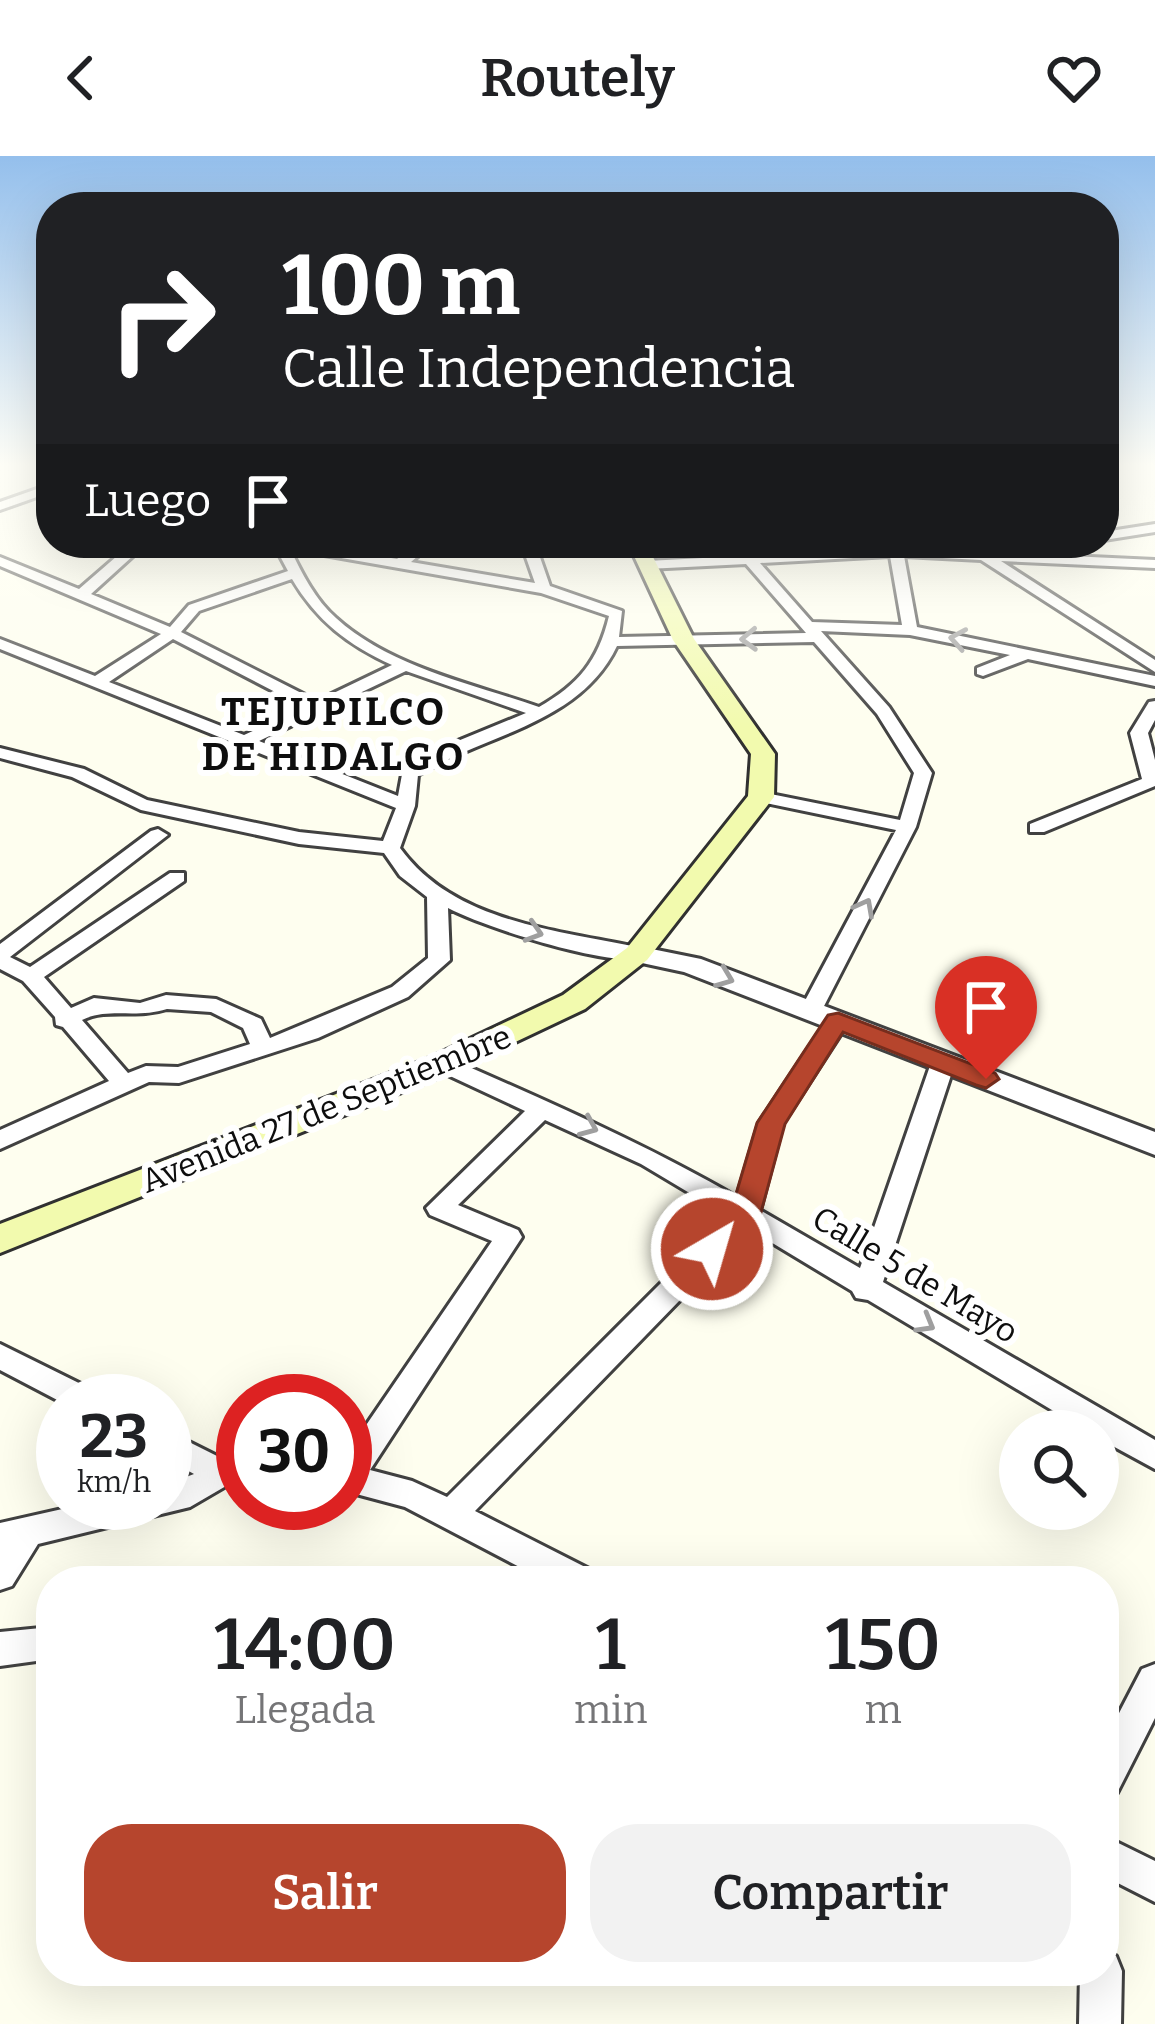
<!DOCTYPE html>
<html lang="es">
<head>
<meta charset="utf-8">
<style>
  :root { --surface:#fff; --page:#f2f2f2; --text:#202124; --muted:#757577; --accent:#b6452d }
  body { margin:0; font-family:Bitter,serif; background:var(--page); color:var(--text); height:100vh; display:flex; flex-direction:column; font-size:45px; white-space:nowrap }
  * { box-sizing:border-box; margin:0 }
  p { font-size:39px; color:var(--muted) }
  .icon { flex:none; width:66px; height:66px; fill:none; stroke:currentColor; stroke-width:2; stroke-linecap:round; stroke-linejoin:round }
  .map { position:relative; flex:1; overflow:hidden }
  .panel { position:absolute; left:36px; top:1410px; width:1083px; height:420px; display:flex; flex-direction:column; background:var(--surface); border-radius:48px; box-shadow:0 12px 48px #0002 }
  .panel>* { flex:none }
  .guide { position:absolute; left:36px; top:36px; width:1083px; height:366px; border-radius:48px; box-shadow:0 12px 48px #0002; background:#202124; color:#fff; overflow:hidden }
  .controls { position:absolute; left:999px; top:1254px; display:grid; gap:24px }
  .controls a { display:grid; place-items:center; width:120px; height:120px; border-radius:50%; background:var(--surface); box-shadow:0 12px 48px #0002; font-size:60px }
  .speed { position:absolute; left:36px; top:1218px; display:flex; gap:24px; font-size:60px; font-weight:700; text-align:center }
  .speed>* { display:grid; place-content:center; width:156px; height:156px; border-radius:50%; background:var(--surface); box-shadow:0 12px 48px #0002; line-height:1 }
  .speed small { font-size:30px; font-weight:400 }
  .speed .limit { border:18px solid #d22; background:#fff; color:#111 }
  .pin { position:absolute; display:grid; place-items:center; width:102px; height:102px; color:#fff; margin:-123px -51px; border-radius:50% 50% 50% 0; rotate:-45deg; box-shadow:0 0 12px #0007 }
  .pin .icon { rotate:45deg }
  .me { position:absolute; width:132px; margin:-66px; rotate:38deg; stroke-linejoin:round; filter:drop-shadow(0 0 9px #0008) }
  .turn { display:flex; align-items:center; gap:42px; height:252px; padding:0 48px; font-size:54px }
  .turn .icon { width:156px; height:156px; stroke-width:2.5 }
  .turn b { display:block; font-size:84px; line-height:102px }
  .then { display:flex; align-items:center; height:114px; padding:0 48px; background:#0003; gap:24px; font-size:45px }
  .eta { display:flex; justify-content:space-evenly; align-items:center; height:204px; text-align:center }
  .eta b { font-size:72px; font-weight:600; line-height:84px }
  .button { display:flex; gap:24px; margin-top:auto; padding:24px 48px }
  .button a { flex:1; height:138px; border-radius:48px; background:var(--accent); color:#fff; font-size:48px; font-weight:600; line-height:138px; text-align:center }
  .button a+a { background:var(--page); color:var(--text) }
  header { display:flex; justify-content:space-between; align-items:center; height:156px; padding:0 48px; background:var(--surface); font-size:54px; font-weight:600 }
  .map>svg:first-child { display:block }
</style>
</head>
<body>
<header><svg class="icon" aria-label="back" viewBox="0 0 24 24"><path d="M15 5l-7 7 7 7"/></svg>Routely<svg class="icon" aria-label="heart" viewBox="0 0 24 24"><path d="M12 20l-8-8c-3-5 5-10 8-4 3-6 11-1 8 4z"/></svg></header>
<div class="map">
<svg width="1155" height="1868" viewBox="0 0 1155 1868">
  <rect width="100%" height="100%" fill="#fefeef"/>
  <g fill="none" stroke-linecap="round" stroke-linejoin="round">
    <defs>
      <path id="minor" d="M51 328V336L0 354V346Z
        M1155 368V376L1104 384V376Z
        M132 387 145 389 91 438 170 471 189 449 288 415 273 387H304L397 403 418 387H433L411 406 535 427 521 387H535L550 430 622 455 619 481 806 477 746 408 647 413 640 409 647 405 740 400 730 387H744L754 399 896 392 1155 404V412L1001 405 1155 504V516L981 404 904 400 917 471 1155 520V530L1028 503 983 520 977 518V512L1010 499 910 479 821 475 889 551 932 617 916 671 822 854 811 861 800 854 896 674 761 646 752 641 761 636 900 664 914 617 877 558 814 486 617 490C580 568 486 578 418 619L415 650 400 692C455 768 560 774 645 793L648 798 645 803C603 809 486 772 448 752L450 804 408 841 318 882 179 927 149 926 0 993V974L109 925 63 871 56 869 55 861 23 825 0 813V788L151 675 158 673 168 679 10 801 30 811 170 717H184V725L44 821 71 852 94 842 140 847 166 839 216 843 261 863 270 882 392 831 428 802 427 741 400 720 384 697 299 688 141 654 72 621 0 602V592L84 613 147 644 299 676 383 685 396 652 0 493V483L95 520 161 478 0 410V401L79 433ZM290 393 541 437 609 460C598 505 579 528 539 551 470 527 390 511 336 462 315 444 302 417 290 393ZM890 400 902 469 812 466 760 407ZM292 423C317 465 348 489 392 509L317 545 181 476 199 455ZM173 483 304 551 244 579 109 526ZM406 515 526 557 431 596 403 613 398 640 259 585ZM167 853 211 856 243 872 250 888 178 911 146 910 128 917 82 864C108 851 136 863 167 853Z
        M1155 545V564L1148 577 1155 604V630L1044 676H1030V668L1142 623 1130 577 1149 546Z
        M838 858 849 865 783 967 760 1054 860 1112 931 907 935 902H951L955 907 883 1126 1155 1284V1313L1098 1282V1275H1087L868 1144 856 1142 852 1135 749 1073 475 1355 591 1414 596 1425H546L405 1351 345 1335V1300L492 1085 430 1059 426 1052 525 955 435 913 431 908 435 903H451C549 946 645 988 737 1041L759 967 830 860ZM545 964 641 1008 728 1060 447 1341 412 1325 370 1314 522 1081 518 1074 458 1049Z
        M0 1188 97 1236 101 1245 63 1247 0 1214Z
        M165 1274 225 1304H243V1330H226L190 1351 38 1388 12 1430 0 1434V1367L89 1347H165V1329L194 1318 165 1302Z
        M51 1471V1503L0 1510V1476Z
        M1155 1508V1562L1117 1637 1104 1643V1586L1142 1513Z
        M1104 1680 1155 1705V1746L1104 1720Z
        M1104 1796 1116 1800 1122 1815 1121 1868H1079L1080 1815H1104Z"/>
      <path id="tertiary" d="M637 790 701 803 1155 976V999L684 816 628 804 624 798 628 792Z"/>
      <path id="secondary" d="M628 387H646L694 483 775 598 774 641 647 804 585 853 454 915 0 1097V1068L432 901 563 839 627 792 748 640 751 598 673 484Z"/>
    </defs>
    <!-- minor casing -->
    <use href="#minor" stroke="#414141" stroke-width="6"/>
    <!-- tertiary casing -->
    <use href="#tertiary" stroke="#414141" stroke-width="6"/>
    <!-- secondary casing -->
    <use href="#secondary" stroke="#303030" stroke-width="6"/>
    <!-- minor -->
    <use href="#minor" fill="#fff" fill-rule="evenodd"/>
    <!-- tertiary -->
    <use href="#tertiary" fill="#fff" fill-rule="evenodd"/>
    <!-- secondary -->
    <use href="#secondary" fill="#f2faae" fill-rule="evenodd"/>
  </g>
  <!-- one-way arrows -->
  <defs><path id="oneway-chevron" d="M-2-3.5L2.5 0L-2 3.5" fill="none" stroke-width="1.6" stroke-linecap="round" stroke-linejoin="round" transform="scale(3)"/></defs>
  <g stroke="#9f9f9f">
    <use href="#oneway-chevron" transform="translate(749 483) rotate(178)"/>
    <use href="#oneway-chevron" transform="translate(958 483) rotate(-170)"/>
    <use href="#oneway-chevron" transform="translate(865 751) rotate(-62)"/>
    <use href="#oneway-chevron" transform="translate(534 776) rotate(17)"/>
    <use href="#oneway-chevron" transform="translate(725 822) rotate(21)"/>
    <use href="#oneway-chevron" transform="translate(589 971) rotate(23)"/>
    <use href="#oneway-chevron" transform="translate(926 1168) rotate(30)"/>
  </g>
  <!-- sky -->
  <linearGradient id="sky" x2="0" y2="1"><stop stop-color="#94bfec"/><stop offset="0.54" stop-color="#fffff8"/><stop offset="1" stop-color="#fffff8" stop-opacity="0"/></linearGradient>
  <rect width="1155" height="572" fill="url(#sky)"/>
  <!-- route -->
  <path fill="#b6452d" stroke="#762d1d" stroke-width="3" d="M838 857 995 917 999 923 986 932 976 929 843 876 785 968 760 1060 723 1101H701L697 1093 731 1055 757 967 828 859Z"/>
  <g text-anchor="middle" dominant-baseline="central" stroke-width="12" stroke-linejoin="round" paint-order="stroke">
    <!-- street labels -->
    <g font-size="33" fill="#0e0e0e" stroke="#fff">
      <text transform="translate(326 953) rotate(-22)">Avenida 27 de Septiembre</text>
      <text transform="translate(915 1119) rotate(31)">Calle 5 de Mayo</text>
    </g>
    <!-- far-district labels -->
    <g font-size="39" font-weight="bold" letter-spacing="3" fill="#0e0e0e" stroke="#fff">
      <text x="334" y="556">TEJUPILCO<tspan x="334" dy="45">DE HIDALGO</tspan></text>
    </g>
  </g>
</svg>
<div class="controls">
<a><svg class="icon" aria-label="search" viewBox="0 0 24 24"><circle cx="10" cy="10" r="6"/><path d="M15 15l6 6"/></svg></a>
</div>
<div class="speed"><div>23<small>km/h</small></div><div class="limit">30</div></div>
<div class="pin" style="left:986px;top:923px;background:#d93025"><svg class="icon" aria-label="arrive" viewBox="0 0 24 24"><path d="M6 21V4h12l-3 4 3 4H6"/></svg></div>
<svg class="me" style="left:712px;top:1093px" viewBox="-20 -20 40 40"><circle r="17" fill="#b6452d" stroke="#fff" stroke-width="3"/><path d="M0-11L8 9 0 5-8 9z" fill="#fff"/></svg>
<div class="guide">
<div class="turn"><svg class="icon" aria-label="right" viewBox="0 0 24 24"><path d="M7 20v-9h11M14 6l5 5-5 5"/></svg><div><b>100 m</b>Calle Independencia</div></div>
<div class="then">Luego<svg class="icon" aria-label="arrive" viewBox="0 0 24 24"><path d="M6 21V4h12l-3 4 3 4H6"/></svg></div>
</div>
<section class="panel">
<div class="eta">
<div><b>14:00</b><p>Llegada</p></div>
<div><b>1</b><p>min</p></div>
<div><b>150</b><p>m</p></div>
</div>
<div class="button"><a>Salir</a><a>Compartir</a></div>
</section>
</div>
</body>
</html>
